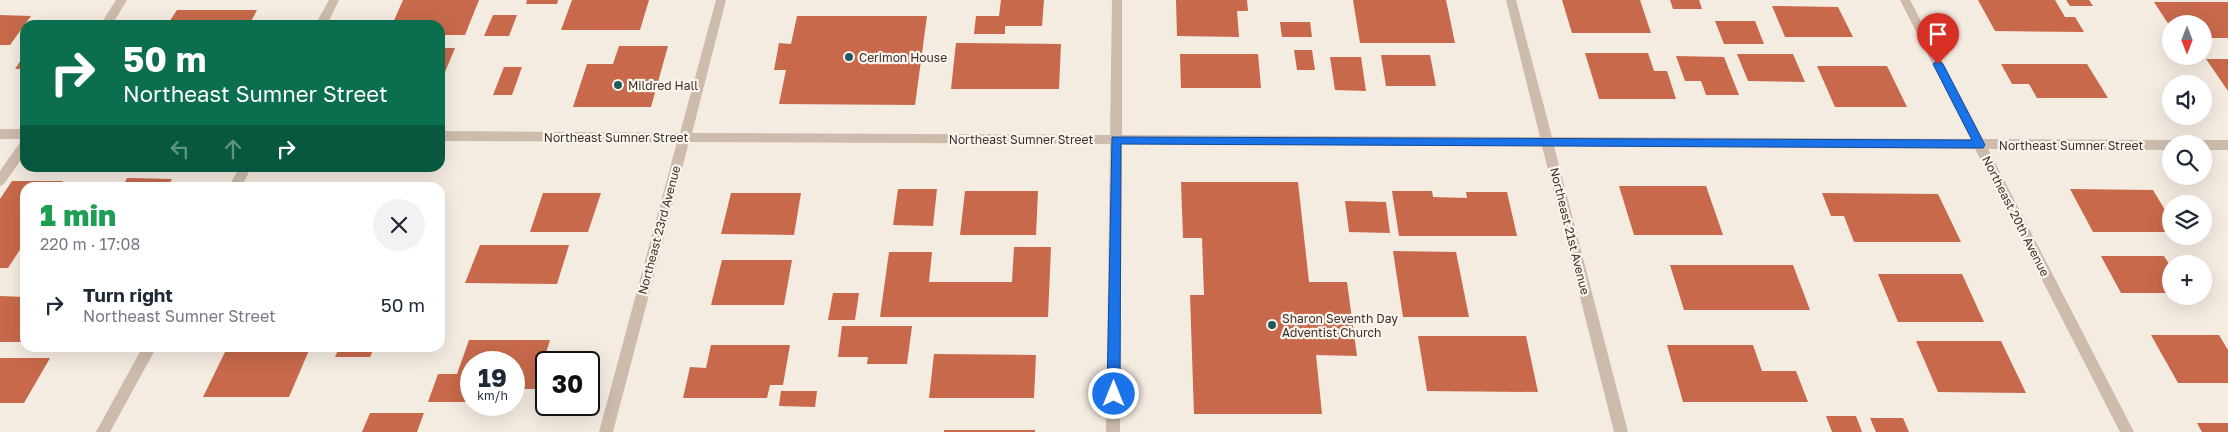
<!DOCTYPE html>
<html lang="en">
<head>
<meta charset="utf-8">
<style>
  :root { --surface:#fff; --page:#f2f2f3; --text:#1f2937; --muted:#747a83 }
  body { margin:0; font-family:"Golos Text",sans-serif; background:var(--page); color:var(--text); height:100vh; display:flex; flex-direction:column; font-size:19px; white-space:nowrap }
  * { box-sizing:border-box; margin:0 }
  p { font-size:16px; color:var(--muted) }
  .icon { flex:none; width:28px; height:28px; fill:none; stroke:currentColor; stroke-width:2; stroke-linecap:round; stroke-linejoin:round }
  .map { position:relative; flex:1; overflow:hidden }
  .drawer { position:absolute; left:20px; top:182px; width:425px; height:170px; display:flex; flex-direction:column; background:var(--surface); border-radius:15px; box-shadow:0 5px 20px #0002 }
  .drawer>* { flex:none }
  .guide { position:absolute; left:20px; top:20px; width:425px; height:152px; border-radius:15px; box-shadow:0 5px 20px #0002; background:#0b6e4f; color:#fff; overflow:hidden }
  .needle { width:32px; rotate:180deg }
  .tools { position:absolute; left:2162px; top:15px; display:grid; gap:10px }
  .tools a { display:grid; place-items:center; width:50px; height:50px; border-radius:50%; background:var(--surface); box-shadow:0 5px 20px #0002; font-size:25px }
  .speed { position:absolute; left:460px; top:351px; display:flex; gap:10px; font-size:25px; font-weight:700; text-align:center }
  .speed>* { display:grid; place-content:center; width:65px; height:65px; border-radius:50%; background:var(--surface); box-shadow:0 5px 20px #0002; line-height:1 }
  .speed small { font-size:12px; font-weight:400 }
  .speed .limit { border:2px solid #111; border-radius:8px; background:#fff; color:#111 }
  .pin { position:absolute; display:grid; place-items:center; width:42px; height:42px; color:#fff; margin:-51px -21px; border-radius:50% 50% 50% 0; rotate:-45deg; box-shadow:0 0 5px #0007 }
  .pin .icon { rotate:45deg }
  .me { position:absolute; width:55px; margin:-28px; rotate:0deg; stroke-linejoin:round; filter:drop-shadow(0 0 4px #0008) }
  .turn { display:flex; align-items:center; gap:18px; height:105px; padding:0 20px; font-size:22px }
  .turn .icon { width:65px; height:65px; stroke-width:2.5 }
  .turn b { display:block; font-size:35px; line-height:42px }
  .lanes { display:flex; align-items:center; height:48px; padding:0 20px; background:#0003; justify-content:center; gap:25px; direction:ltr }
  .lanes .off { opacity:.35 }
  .round { display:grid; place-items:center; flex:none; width:52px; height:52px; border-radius:26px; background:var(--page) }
  .headline { display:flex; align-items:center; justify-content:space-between; height:85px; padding:0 20px }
  h1 { font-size:30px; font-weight:800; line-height:38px; color:#1e9e55 }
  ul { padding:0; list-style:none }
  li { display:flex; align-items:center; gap:15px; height:75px; padding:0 20px }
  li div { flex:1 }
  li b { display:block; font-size:19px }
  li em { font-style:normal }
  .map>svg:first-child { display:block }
</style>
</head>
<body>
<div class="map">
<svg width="2228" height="432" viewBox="0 0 2228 432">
  <rect width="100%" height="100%" fill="#f4ebe1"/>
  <!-- building -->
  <path fill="#c8694b" d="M403 0H479L465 35H440V25H392Z
    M527 0H558L557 4H526Z
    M572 0H649L640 30H561Z
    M1001 0H1044L1042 26H1005V34H974L976 16H999Z
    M1176 0H1247L1248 11H1237L1239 37 1177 36Z
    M1353 0H1446L1455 43H1360Z
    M1562 0H1640L1651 33H1572Z
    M1670 0H1699L1702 9H1673Z
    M1978 0H2055L2065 17H2075L2084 32 1995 31Z
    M2066 0H2089L2093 6H2070Z
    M2154 2H2228V38H2204V24H2171V28Z
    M1772 6 1838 7 1853 37H1785Z
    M177 10H257L249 25H167Z
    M0 15 31 16 10 45H0Z
    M493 15H517L509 36H484Z
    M797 16H927L915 105 779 104 786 70H774L779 43 791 44Z
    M1715 21H1755L1764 44H1724Z
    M1280 22H1310L1312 37H1282Z
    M956 43 1061 44 1059 89H951Z
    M619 46H668L651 107H573L587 64H613Z
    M440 48H455L440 84Z
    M1294 50H1312L1315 70H1297Z
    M1585 53H1648L1654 71H1667L1676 99H1599Z
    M1180 54H1258L1261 88H1181Z
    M1737 54H1793L1805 82 1748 81Z
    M1381 55H1430L1436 86H1386Z
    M1676 56 1724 57 1739 95H1706L1701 81H1685Z
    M23 57H25V69H15Z
    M1330 57H1361L1366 91 1335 90Z
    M2206 59H2228V91Z
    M2001 64H2087L2108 98H2037L2029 84H2012Z
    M1817 66H1887L1907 107H1835Z
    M504 67H522L512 95H493Z
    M127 178 172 179 167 188H122Z
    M12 181H63L58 188H25V245H23L8 268H0V199Z
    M1181 182H1298L1309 282H1347L1357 356 1316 355 1322 414H1194L1190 295H1204L1202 238H1183Z
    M1619 186H1706L1723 235H1634Z
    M898 189H937L933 226 893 225Z
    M2070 189 2153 190 2171 220V232H2093Z
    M965 191H1038L1036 235H960Z
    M1392 191H1432L1433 197 1467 198 1466 192H1507L1517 236H1399Z
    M543 193H601L588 232H530Z
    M731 193H801L794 235 721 234Z
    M1822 193 1938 194 1961 242H1854L1844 216H1831Z
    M1345 201 1386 202 1390 233 1349 232Z
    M480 245H569L557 284 465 283Z
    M1014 247H1051L1048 317H880L889 252H932L929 282H1012Z
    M1393 251 1456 252 1469 317H1403Z
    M2101 256H2164L2171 267V293H2121Z
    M722 260H792L784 305H711Z
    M1670 265H1793L1810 310H1684Z
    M1878 274H1962L1984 322H1898Z
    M833 293H859L855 320H828Z
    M0 296 25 297V342H0Z
    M842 326H912L907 364H867L868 357H838Z
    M2151 335H2219L2228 350V383H2178Z
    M1418 336H1526L1538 392 1427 391Z
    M469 340H550L535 389H522L517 402H514V362H471V402H428L438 374H457Z
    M1916 341H2001L2026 393 1938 392Z
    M711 345H790L783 385H770L767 398H683L690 367 706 368Z
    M1667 345H1753L1762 371H1796L1808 402H1683Z
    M227 348H310L289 397H203Z
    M339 348H374L370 357H335Z
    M934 354 1036 355 1034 398H929Z
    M0 358H50L24 403H0Z
    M781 391H817L815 407 779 406Z
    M370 413H424L417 432H362Z
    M1826 416H1856L1862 432H1832Z
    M1870 418H1903L1909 432H1876Z
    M2197 423H2228V432H2202Z
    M944 430H1035V432H944Z"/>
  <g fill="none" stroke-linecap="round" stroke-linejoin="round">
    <!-- lane -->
    <path fill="#cdbbac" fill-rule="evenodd" d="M116 0H127L112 25H100Z
      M25 139V154L4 184 0 186V171L21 141Z"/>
    <!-- street -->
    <path fill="#cdbbac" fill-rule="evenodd" d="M329 0H339L327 25H315Z
      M716 0H726L692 133 1110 135 1112 0H1122V135L1540 137 1506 0H1516L1552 137 1971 139 1900 0H1910L1983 139 2171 140 2176 144H2171V150L1988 149 2134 432H2120L1975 149 1554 146 1628 432H1614L1542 146 1122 144 1120 432H1106L1110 144 689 142 613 432H599L677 142 440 141V131L680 133Z
      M0 129H25V139H0Z
      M2204 140H2228V150H2204V144H2199Z
      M239 168H251L241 188H228Z
      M142 348H156L110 432H96Z"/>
  </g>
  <!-- route -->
  <path fill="#1a73e8" stroke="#114b97" d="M1938 60 1943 64 1985 145 1983 148 1121 144 1120 394 1118 398 1114 400 1109 398 1107 394 1112 137 1972 140 1933 64Z"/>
  <!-- markers -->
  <g fill="#1f5a5e" stroke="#fbf5ee" stroke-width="2">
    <circle cx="849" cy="57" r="5"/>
    <circle cx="618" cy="85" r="5"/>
    <circle cx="1272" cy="325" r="5"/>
  </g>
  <g text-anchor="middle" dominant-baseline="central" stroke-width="4.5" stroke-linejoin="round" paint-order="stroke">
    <!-- poi labels -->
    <g font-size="12" fill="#3b302b" stroke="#fbf5ee" text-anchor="start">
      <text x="859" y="57">Cerimon House</text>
      <text x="628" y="85">Mildred Hall</text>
      <text x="1282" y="318">Sharon Seventh Day<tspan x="1282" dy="14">Adventist Church</tspan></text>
    </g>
    <!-- street labels -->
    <g font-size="12" fill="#3b302b" stroke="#fbf5ee">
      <text x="616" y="137">Northeast Sumner Street</text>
      <text x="1021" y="139">Northeast Sumner Street</text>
      <text x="2071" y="145">Northeast Sumner Street</text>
      <text transform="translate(2016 216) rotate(63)">Northeast 20th Avenue</text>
      <text transform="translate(659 230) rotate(-75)">Northeast 23rd Avenue</text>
      <text transform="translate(1570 231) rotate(76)">Northeast 21st Avenue</text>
    </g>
  </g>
</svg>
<div class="tools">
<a><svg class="needle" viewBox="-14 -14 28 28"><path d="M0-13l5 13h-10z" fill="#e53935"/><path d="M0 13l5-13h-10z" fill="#747a83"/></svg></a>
<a><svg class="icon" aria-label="sound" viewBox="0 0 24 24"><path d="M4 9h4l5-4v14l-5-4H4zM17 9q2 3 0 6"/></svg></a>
<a><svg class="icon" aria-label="search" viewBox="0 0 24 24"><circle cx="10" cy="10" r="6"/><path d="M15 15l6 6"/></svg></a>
<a><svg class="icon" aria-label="layers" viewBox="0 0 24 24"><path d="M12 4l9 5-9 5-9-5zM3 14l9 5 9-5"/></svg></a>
<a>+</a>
</div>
<div class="speed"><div>19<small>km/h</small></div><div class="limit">30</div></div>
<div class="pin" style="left:1938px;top:64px;background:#d93025"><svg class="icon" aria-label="arrive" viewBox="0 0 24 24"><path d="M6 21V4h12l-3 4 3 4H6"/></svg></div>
<svg class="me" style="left:1114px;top:394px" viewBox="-20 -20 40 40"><circle r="17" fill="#1a73e8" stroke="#fff" stroke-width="3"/><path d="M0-11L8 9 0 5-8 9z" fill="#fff"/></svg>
<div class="guide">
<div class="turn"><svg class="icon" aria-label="right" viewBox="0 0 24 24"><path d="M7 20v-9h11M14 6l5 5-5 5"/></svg><div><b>50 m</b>Northeast Sumner Street</div></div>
<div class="lanes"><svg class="icon off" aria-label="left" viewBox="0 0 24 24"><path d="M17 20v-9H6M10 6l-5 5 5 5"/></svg><svg class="icon off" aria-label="ahead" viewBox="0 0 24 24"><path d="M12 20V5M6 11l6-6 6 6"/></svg><svg class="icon" aria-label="right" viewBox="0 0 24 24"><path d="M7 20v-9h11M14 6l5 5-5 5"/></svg></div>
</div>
<section class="drawer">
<div class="headline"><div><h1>1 min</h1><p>220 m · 17:08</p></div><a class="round"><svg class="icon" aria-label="close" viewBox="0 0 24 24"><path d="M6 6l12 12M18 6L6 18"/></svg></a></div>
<ul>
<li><svg class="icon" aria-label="right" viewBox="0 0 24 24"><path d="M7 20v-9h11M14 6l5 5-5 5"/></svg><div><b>Turn right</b><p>Northeast Sumner Street</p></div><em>50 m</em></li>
</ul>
</section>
</div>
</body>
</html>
